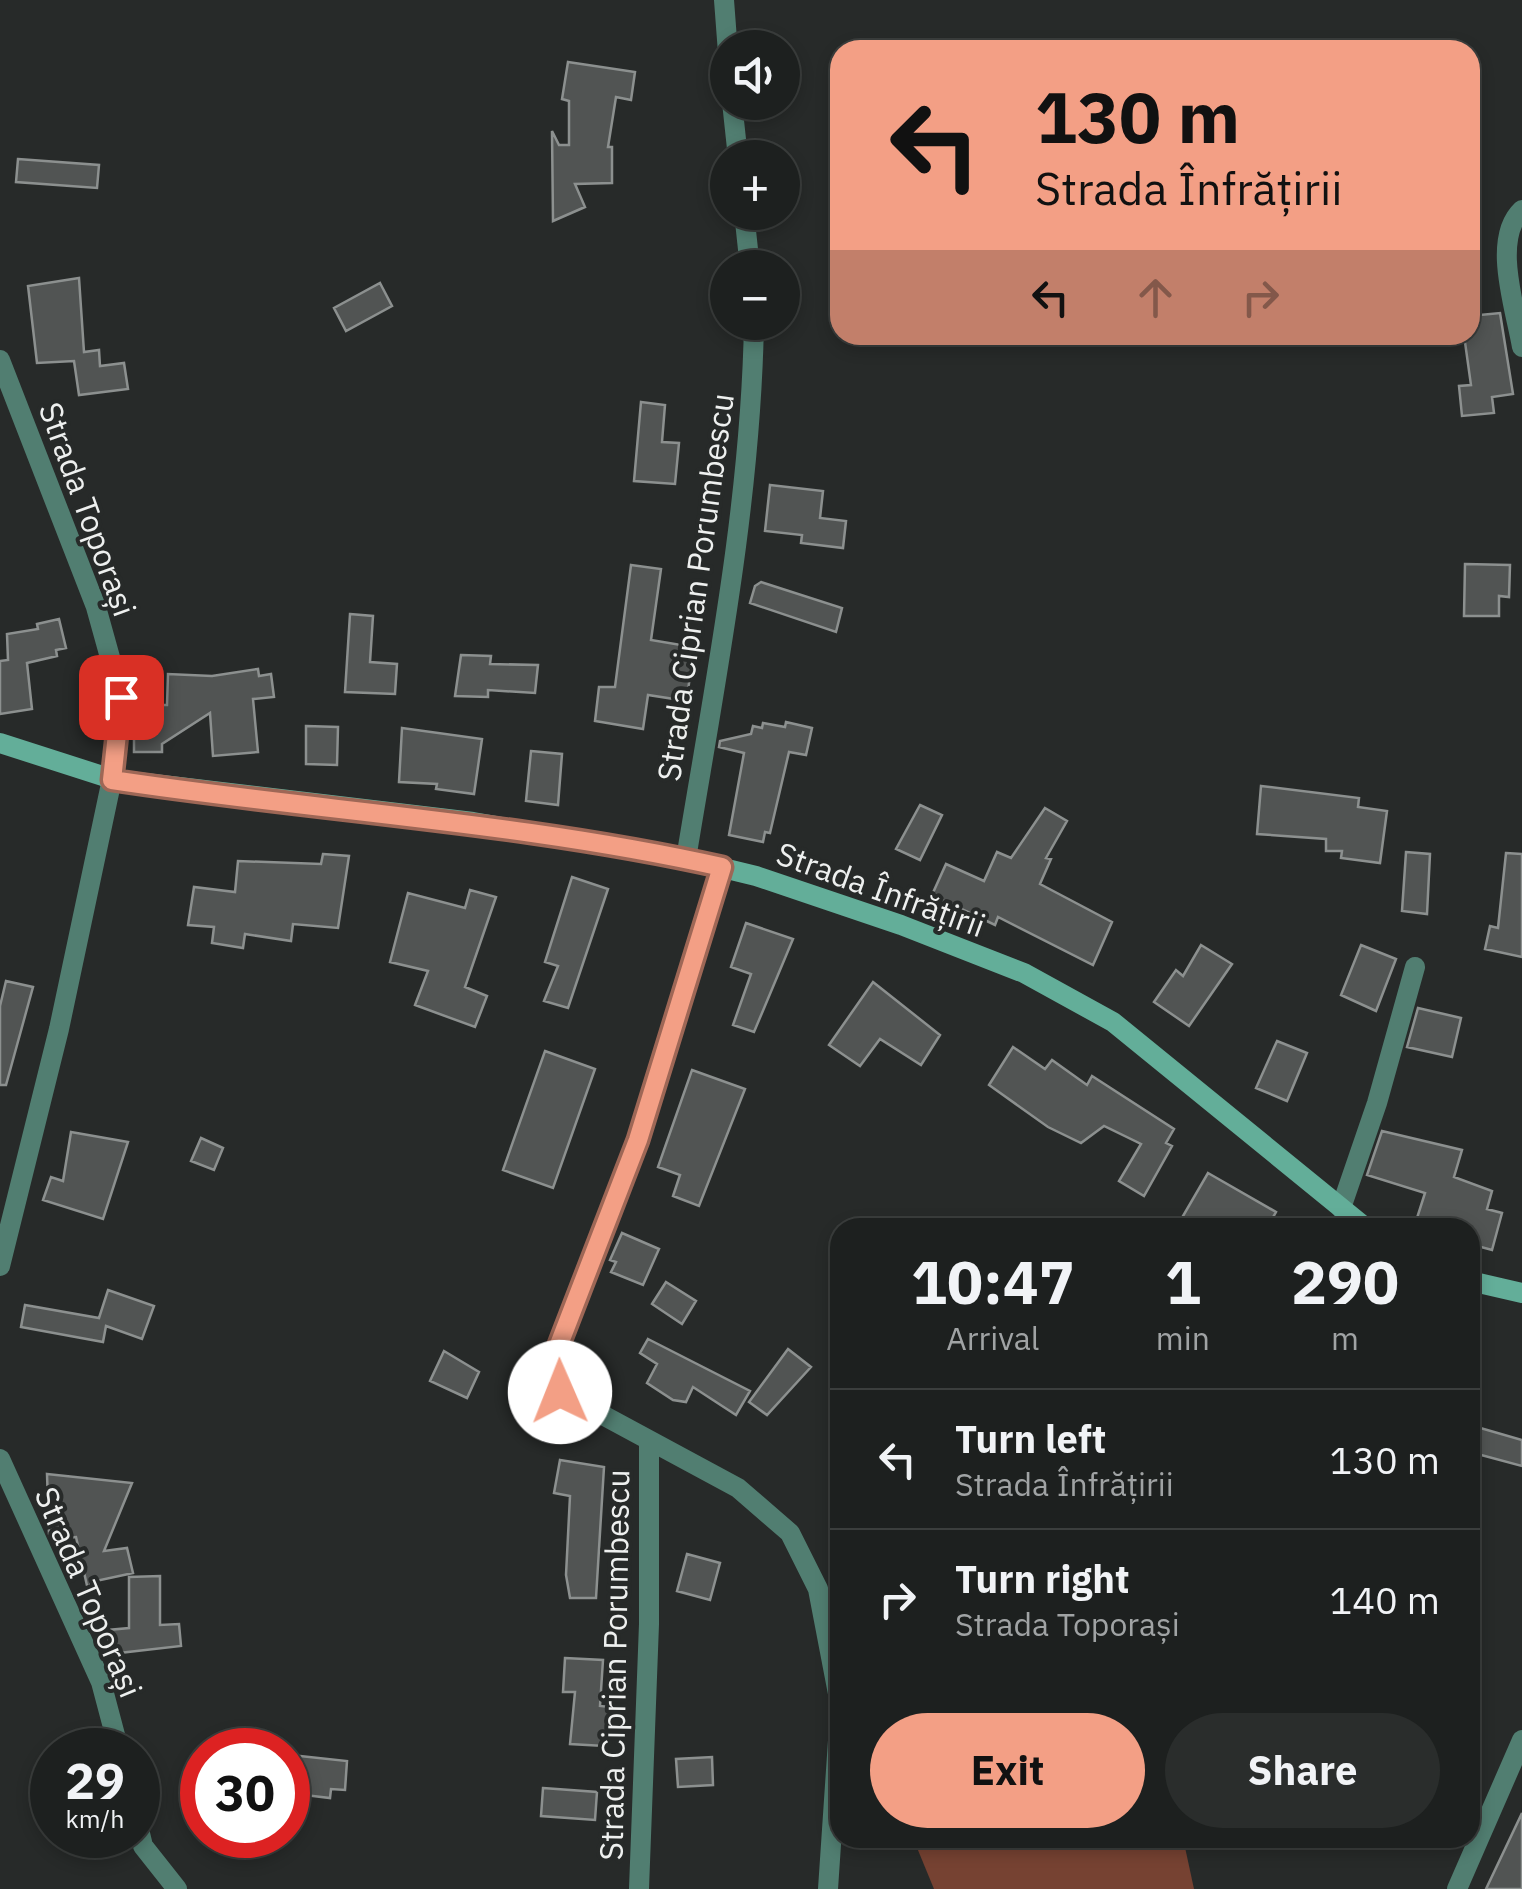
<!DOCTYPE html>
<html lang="en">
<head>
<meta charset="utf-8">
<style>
  :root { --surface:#1d201f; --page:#2a2d2c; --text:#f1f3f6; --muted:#a0a3a4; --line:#3b3e3d; --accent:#f39f85 }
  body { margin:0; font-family:"IBM Plex Sans",sans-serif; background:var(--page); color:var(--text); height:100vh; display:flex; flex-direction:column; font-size:38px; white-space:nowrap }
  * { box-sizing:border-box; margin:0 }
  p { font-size:32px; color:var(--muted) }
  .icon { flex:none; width:55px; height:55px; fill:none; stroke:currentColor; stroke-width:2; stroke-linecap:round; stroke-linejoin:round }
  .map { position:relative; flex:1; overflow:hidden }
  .details { position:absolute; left:830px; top:1218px; width:650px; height:630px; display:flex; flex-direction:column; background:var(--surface); border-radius:30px; box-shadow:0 5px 15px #0003,0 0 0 2px var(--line) }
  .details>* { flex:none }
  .guide { position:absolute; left:830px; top:40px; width:650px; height:305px; border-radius:30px; box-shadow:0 5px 15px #0003,0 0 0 2px var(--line); background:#f39f85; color:#111; overflow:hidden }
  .controls { position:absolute; left:710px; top:30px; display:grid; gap:20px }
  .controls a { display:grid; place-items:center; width:90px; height:90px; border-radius:50%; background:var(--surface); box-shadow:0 5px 15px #0003,0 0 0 2px var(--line); font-size:50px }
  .speed { position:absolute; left:30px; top:1728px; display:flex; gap:20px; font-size:50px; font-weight:700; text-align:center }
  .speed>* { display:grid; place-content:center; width:130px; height:130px; border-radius:50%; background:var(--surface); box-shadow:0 5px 15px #0003,0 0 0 2px var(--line); line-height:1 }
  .speed small { font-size:25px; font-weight:400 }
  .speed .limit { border:15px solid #d22; background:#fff; color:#111 }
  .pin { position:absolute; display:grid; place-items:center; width:85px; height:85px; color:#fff; margin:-42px; border-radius:20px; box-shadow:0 5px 15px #0006 }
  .me { position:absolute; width:110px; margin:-55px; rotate:359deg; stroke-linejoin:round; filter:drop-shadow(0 0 8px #0008) }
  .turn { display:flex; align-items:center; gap:35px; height:210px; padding:0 40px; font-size:45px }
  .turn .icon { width:130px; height:130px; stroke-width:2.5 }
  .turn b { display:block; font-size:70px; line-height:85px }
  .lanes { display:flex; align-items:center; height:95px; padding:0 40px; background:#0003; justify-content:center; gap:50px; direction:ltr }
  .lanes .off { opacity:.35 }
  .eta { display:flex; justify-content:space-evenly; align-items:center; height:170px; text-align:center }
  .eta b { font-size:60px; font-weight:700; line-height:70px }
  .button { display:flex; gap:20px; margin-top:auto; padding:20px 40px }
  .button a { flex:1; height:115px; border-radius:60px; background:var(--accent); color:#111; font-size:40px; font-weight:700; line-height:115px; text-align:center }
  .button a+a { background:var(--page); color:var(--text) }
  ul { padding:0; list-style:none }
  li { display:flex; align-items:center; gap:30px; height:140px; padding:0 40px; border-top:2px solid var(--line) }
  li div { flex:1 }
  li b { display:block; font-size:38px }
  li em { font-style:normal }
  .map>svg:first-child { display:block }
</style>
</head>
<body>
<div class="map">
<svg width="1522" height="1889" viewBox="0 0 1522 1889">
  <rect width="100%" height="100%" fill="#272a29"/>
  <!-- green -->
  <path fill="#764232" d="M913 1838H1183L1194 1889H934Z"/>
  <!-- building -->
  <path fill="#515453" stroke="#8c908f" stroke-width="2.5" d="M568 62 635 72 631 100 616 97 608 147H612V183L575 184 585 207 553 221 552 131 559 145H569V101L562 99Z
    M18 159 99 165 97 188 16 182Z
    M79 278 84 352 99 350 100 366 124 363 128 389 79 395 74 361 37 363 28 286Z
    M380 283 392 306 346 331 334 308Z
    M1500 313 1513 394 1492 397 1494 413 1462 416 1459 386 1471 385 1464 335H1470V316Z
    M641 402 665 405 662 442 679 443 675 484 634 481Z
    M770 485 823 491 820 518 846 521 843 548 801 543 802 535 765 531Z
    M1465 564 1510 565 1509 597 1499 596V616H1464Z
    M631 565 661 569 651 640 693 647 687 701 648 695 643 729 595 721 599 687H615Z
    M761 582 842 608 836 632 750 603 755 586Z
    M350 614 373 616 370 662 397 664 395 694 345 692Z
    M59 619 66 648 56 650 57 656 27 663 32 709 0 714V661L8 660 7 634 38 629 37 624Z
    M461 655 491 656 490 664 538 665 535 693 488 690V697L455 696Z
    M258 669 259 676 271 674 274 697 253 699 258 752 213 756 210 713 162 744V752H134V705H167L168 674 212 676Z
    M786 722 812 728 806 755 789 752 770 833 765 832 763 842 729 835 744 753 719 747 720 741 751 734 753 726 762 728 763 723 785 727Z
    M306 726 338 727 337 765 306 764Z
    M402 728 482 739 474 794 436 789 437 784 399 782Z
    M531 751 562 754 558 805 526 801Z
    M1261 786 1359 798 1358 807 1387 811 1380 863 1341 858 1342 851H1326V839L1257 834Z
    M920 805 942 815 920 860 896 849Z
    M1045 808 1067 821 1046 858 1051 859 1040 884 1112 922 1093 965 998 917 995 925 932 895 946 864 984 881 997 852 1011 858Z
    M1406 852 1430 854 1427 914 1402 911Z
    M1506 853 1522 854V957L1485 949 1490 926 1498 928Z
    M323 854 349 856 338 928 293 924 291 941 245 934 243 948 212 943 214 927 188 925 194 887 235 892 238 861 321 864Z
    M572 877 608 889 568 1008 544 1001 558 966 545 962Z
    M470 890 496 897 465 987 487 996 475 1027 415 1005 428 971 390 962 408 893 465 908Z
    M746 923 793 939 754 1032 733 1025 751 974 731 967Z
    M1201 945 1232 964 1189 1026 1154 1002 1176 970 1183 976Z
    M1361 945 1396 959 1376 1011 1341 995Z
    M6 981 33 987 6 1085H0V1006Z
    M873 982 940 1035 921 1065 880 1039 860 1066 829 1045Z
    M1418 1008 1461 1018 1452 1057 1407 1047Z
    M1277 1041 1307 1053 1287 1101 1256 1088Z
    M1013 1047 1045 1069 1052 1060 1087 1085 1092 1076 1174 1129 1166 1143 1172 1146 1144 1196 1119 1181 1141 1144 1104 1126 1081 1143 1048 1127 989 1085Z
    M545 1051 595 1069 553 1188 503 1170Z
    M692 1070 745 1089 699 1206 673 1196 680 1175 658 1167Z
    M1382 1131 1462 1150 1454 1177 1492 1191 1487 1209 1502 1213 1492 1250 1470 1244V1228H1446L1417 1218 1425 1193 1367 1175Z
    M71 1132 128 1142 103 1219 43 1200 51 1177 63 1181Z
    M201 1138 223 1148 214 1170 191 1161Z
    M1208 1173 1276 1212 1267 1228H1176Z
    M622 1233 659 1249 643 1285 611 1272 616 1262 610 1260Z
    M666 1282 696 1301 682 1324 652 1304Z
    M108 1290 154 1306 142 1339 106 1326 103 1342 21 1327 25 1305 99 1318Z
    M648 1339 750 1391 736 1415 693 1387 686 1402 673 1400 647 1383 657 1364 640 1353Z
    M788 1349 811 1367 767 1415 749 1402Z
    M444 1351 479 1372 467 1398 430 1381Z
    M1470 1425 1522 1440V1466L1470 1452Z
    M560 1460 604 1467 596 1598H570L566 1575 570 1496 554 1493Z
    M47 1474 132 1483 104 1551 127 1548 133 1573 91 1582 88 1590 76 1537 51 1539 49 1534Z
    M687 1554 720 1563 710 1600 677 1591Z
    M160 1576V1625L179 1624 181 1646 110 1654 108 1630 129 1628V1577Z
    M565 1658 603 1660 600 1706 610 1707 604 1746 570 1744 575 1692H563Z
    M300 1756 347 1761 345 1790 331 1789 330 1798 296 1794Z
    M712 1757 713 1785 678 1787 676 1759Z
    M543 1788 597 1792 595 1820 541 1816Z
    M1522 1813V1889H1486Z"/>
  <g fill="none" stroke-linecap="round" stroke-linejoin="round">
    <!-- minor -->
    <path stroke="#517e71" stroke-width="20" d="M724 0 728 53
      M732 102 738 158
      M1522 210C1491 239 1516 310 1522 347
      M744 212 750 268
      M0 360 96 607 121 697 112 779 59 1029 0 1266
      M686 859C715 682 751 502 754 322
      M722 867 638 1140 555 1355 553 1378 560 1392 738 1488 790 1533 818 1589 840 1704
      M1341 1208 1377 1103 1415 967
      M0 1459 101 1682 119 1750
      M138 1825 143 1846 177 1889
      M639 1889 649 1624V1443
      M828 1889 840 1711
      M1457 1889 1522 1740"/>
    <!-- secondary -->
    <path stroke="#63ae99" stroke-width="20" d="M0 743 112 779 473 822 686 859 756 876 901 925 1024 973 1113 1022 1366 1228
      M1470 1281 1522 1293"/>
  </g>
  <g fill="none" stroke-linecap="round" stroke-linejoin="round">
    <defs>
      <path id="route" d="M121 697 112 780C316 811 521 822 722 867L638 1140 555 1355 553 1378 560 1392"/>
    </defs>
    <!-- route casing -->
    <use href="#route" stroke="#9e6756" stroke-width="25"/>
    <!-- route -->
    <use href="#route" stroke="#f39f85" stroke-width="18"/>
  </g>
  <g text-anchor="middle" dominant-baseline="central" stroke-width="8" stroke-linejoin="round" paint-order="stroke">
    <!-- street labels -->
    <g font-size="32" fill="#eef0ef" stroke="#272a29">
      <text transform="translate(88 509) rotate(70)">Strada Toporași</text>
      <text transform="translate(695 587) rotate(-82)">Strada Ciprian Porumbescu</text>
      <text transform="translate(881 889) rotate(20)">Strada Înfrățirii</text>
      <text transform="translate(89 1592) rotate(67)">Strada Toporași</text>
      <text transform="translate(614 1665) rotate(-89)">Strada Ciprian Porumbescu</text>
    </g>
  </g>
</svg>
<div class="controls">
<a><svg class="icon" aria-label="sound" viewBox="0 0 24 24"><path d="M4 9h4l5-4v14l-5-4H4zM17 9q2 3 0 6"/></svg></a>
<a>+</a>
<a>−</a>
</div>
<div class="speed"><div>29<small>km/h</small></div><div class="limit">30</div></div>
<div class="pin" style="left:121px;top:697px;background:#d93025"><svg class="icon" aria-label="arrive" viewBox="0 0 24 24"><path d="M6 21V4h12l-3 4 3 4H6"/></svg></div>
<svg class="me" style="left:560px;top:1392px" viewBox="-20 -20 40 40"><circle r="19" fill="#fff"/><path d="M0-13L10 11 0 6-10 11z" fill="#f39f85"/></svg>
<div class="guide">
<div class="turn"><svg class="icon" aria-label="left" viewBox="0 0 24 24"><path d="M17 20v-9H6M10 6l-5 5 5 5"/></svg><div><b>130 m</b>Strada Înfrățirii</div></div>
<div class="lanes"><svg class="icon" aria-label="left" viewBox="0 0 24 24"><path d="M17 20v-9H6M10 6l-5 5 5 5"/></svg><svg class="icon off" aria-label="ahead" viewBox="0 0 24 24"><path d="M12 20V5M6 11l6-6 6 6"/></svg><svg class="icon off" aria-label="right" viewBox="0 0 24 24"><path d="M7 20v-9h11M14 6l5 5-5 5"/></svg></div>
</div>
<section class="details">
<div class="eta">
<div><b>10:47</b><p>Arrival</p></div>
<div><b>1</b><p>min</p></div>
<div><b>290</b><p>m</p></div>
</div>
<ul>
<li><svg class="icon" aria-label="left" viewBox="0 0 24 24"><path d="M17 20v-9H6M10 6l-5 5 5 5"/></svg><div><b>Turn left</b><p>Strada Înfrățirii</p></div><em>130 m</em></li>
<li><svg class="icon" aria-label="right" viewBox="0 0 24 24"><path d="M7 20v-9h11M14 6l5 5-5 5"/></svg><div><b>Turn right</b><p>Strada Toporași</p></div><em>140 m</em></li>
</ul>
<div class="button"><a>Exit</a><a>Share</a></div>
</section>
</div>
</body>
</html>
